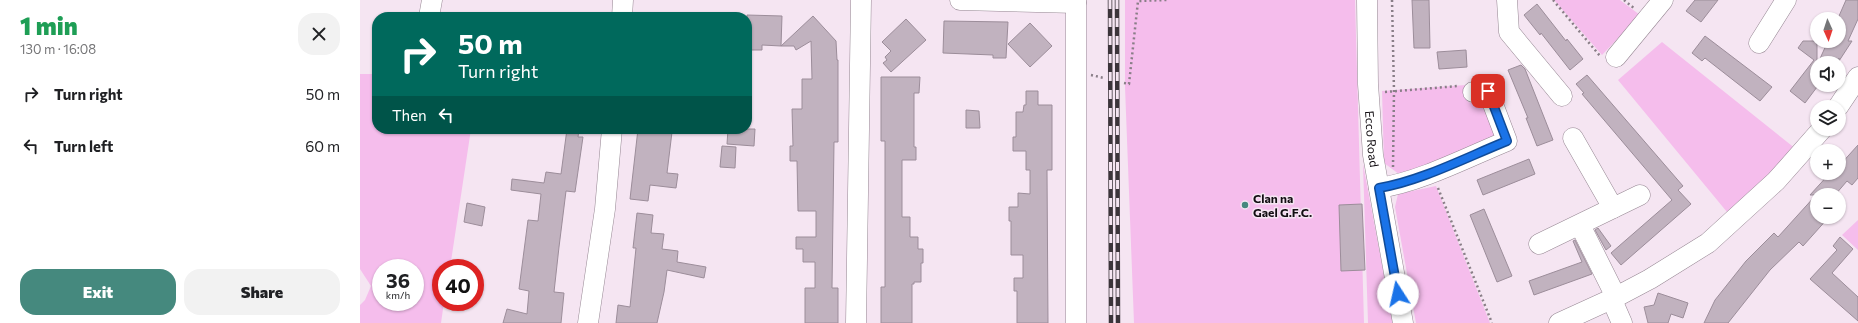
<!DOCTYPE html>
<html lang="en">
<head>
<meta charset="utf-8">
<style>
  :root { --surface:#fff; --page:#f2f2f2; --text:#202124; --muted:#757577; --accent:#45897e }
  body { margin:0; font-family:Commissioner,sans-serif; background:var(--page); color:var(--text); height:100vh; display:flex; flex-direction:column; font-size:15px; white-space:nowrap }
  * { box-sizing:border-box; margin:0 }
  p { font-size:13px; color:var(--muted) }
  .icon { flex:none; width:22px; height:22px; fill:none; stroke:currentColor; stroke-width:2; stroke-linecap:round; stroke-linejoin:round }
  .map { position:relative; flex:1; overflow:hidden }
  .drawer { display:flex; flex-direction:column; background:var(--surface); width:360px }
  .drawer>* { flex:none }
  .banner { position:absolute; left:12px; top:12px; width:380px; height:122px; border-radius:16px; box-shadow:0 1px 3px #0004; background:#00695c; color:#fff; overflow:hidden }
  .needle { width:26px; rotate:177deg }
  .fabs { position:absolute; left:1450px; top:12px; display:grid; gap:8px }
  .fabs a { display:grid; place-items:center; width:36px; height:36px; border-radius:50%; background:var(--surface); box-shadow:0 1px 3px #0004; font-size:20px }
  .speed { position:absolute; left:12px; top:259px; display:flex; gap:8px; font-size:20px; font-weight:700; text-align:center }
  .speed>* { display:grid; place-content:center; width:52px; height:52px; border-radius:50%; background:var(--surface); box-shadow:0 1px 3px #0004; line-height:1 }
  .speed small { font-size:10px; font-weight:400 }
  .speed .limit { border:6px solid #d22; background:#fff; color:#111 }
  .pin { position:absolute; display:grid; place-items:center; width:34px; height:34px; color:#fff; margin:-17px; border-radius:8px; box-shadow:0 2px 6px #0006 }
  .me { position:absolute; width:44px; margin:-22px; rotate:350deg; stroke-linejoin:round; filter:drop-shadow(0 0 3px #0008) }
  .turn { display:flex; align-items:center; gap:14px; height:84px; padding:0 20px; font-size:18px }
  .turn .icon { width:52px; height:52px; stroke-width:2.5 }
  .turn b { display:block; font-size:28px; line-height:34px }
  .then { display:flex; align-items:center; height:38px; padding:0 20px; background:#0003; gap:8px; font-size:15px }
  .round { display:grid; place-items:center; flex:none; width:42px; height:42px; border-radius:16px; background:var(--page) }
  .head { display:flex; align-items:center; justify-content:space-between; height:68px; padding:0 20px }
  h1 { font-size:24px; font-weight:800; line-height:30px; color:#1e9e55 }
  .action { display:flex; gap:8px; margin-top:auto; padding:8px 20px }
  .action a { flex:1; height:46px; border-radius:16px; background:var(--accent); color:#fff; font-size:16px; font-weight:800; line-height:46px; text-align:center }
  .action a+a { background:var(--page); color:var(--text) }
  ul { padding:0; list-style:none }
  li { display:flex; align-items:center; gap:12px; height:52px; padding:0 20px }
  li div { flex:1 }
  li b { display:block; font-size:15px }
  li em { font-style:normal }
  main { display:flex; flex:1; min-height:0 }
  .map>svg:first-child { display:block }
</style>
</head>
<body>
<main>
<section class="drawer">
<div class="head"><div><h1>1 min</h1><p>130 m · 16:08</p></div><a class="round"><svg class="icon" aria-label="close" viewBox="0 0 24 24"><path d="M6 6l12 12M18 6L6 18"/></svg></a></div>
<ul>
<li><svg class="icon" aria-label="right" viewBox="0 0 24 24"><path d="M7 20v-9h11M14 6l5 5-5 5"/></svg><div><b>Turn right</b></div><em>50 m</em></li>
<li><svg class="icon" aria-label="left" viewBox="0 0 24 24"><path d="M17 20v-9H6M10 6l-5 5 5 5"/></svg><div><b>Turn left</b></div><em>60 m</em></li>
</ul>
<div class="action"><a>Exit</a><a>Share</a></div>
</section>
<div class="map">
<svg width="1498" height="323" viewBox="0 0 1498 323">
  <rect width="100%" height="100%" fill="#f5e5f2"/>
  <!-- green -->
  <path fill="#f5bdec" fill-rule="evenodd" d="M765 0H995L1004 323H774L765 87Z
    M1194 0H1260L1280 15 1242 55Z
    M1302 42 1436 149 1367 212 1258 80Z
    M0 74H17V129H111L90 268H81V302H84L81 323H0V305L5 300 11 286 0 269ZM21 268H55V302H21Z
    M1106 85 1108 102 1126 107 1135 133 1131 139 1043 177 1024 163 1022 91Z
    M1003 164 1033 323H1008Z
    M1076 186 1130 323H1056L1035 207 1038 194Z
    M1498 220V250L1482 235Z"/>
  <!-- building -->
  <path fill="#c1b2bf" stroke="#9c8d9a" d="M1052 0H1069L1070 48H1054Z
    M1335 0H1358L1341 22 1326 11Z
    M1486 0H1498V19L1488 41H1492L1479 61V58L1476 63H1458L1468 41H1479V16Z
    M1177 4 1206 41 1207 39 1223 59 1210 70 1181 33 1180 35 1164 15Z
    M387 15 422 16 421 46 402 45V50H387Z
    M453 16 476 41 477 60H478V142H474L472 288H478V323H445V288H455V262H443V249H436V237H456V211H438L437 161H430V146H433L432 109H442V79H452L451 41 436 50 434 46H421Z
    M546 19 566 40 531 72 523 63 527 60 525 57 531 51 522 42Z
    M584 21 648 22 646 58H633V55L583 53Z
    M670 23 692 46 670 67 648 44Z
    M1345 36 1412 87 1400 101 1345 58 1342 61 1332 53Z
    M1443 41H1457V87L1445 103 1430 91 1454 60 1438 48Z
    M1106 50 1107 67 1079 69 1077 52Z
    M1161 65 1165 69 1193 140 1177 146 1166 118H1168L1148 70Z
    M1227 75 1323 186 1318 190 1331 204 1261 265 1251 253 1312 200 1222 94 1224 93 1216 84Z
    M521 77H560L559 93H554V147H556V160H542V217H550V237H558V249H563V263H561V282H554V284H552V323H521V287H525V141H521Z
    M666 91H678V105H692V170H687L688 323H657V291H654V278H663V255H651V221H649V207H658V193L670 194V170H666V151H653V137H656V112H663L664 105H666Z
    M606 110 619 111 620 128H606Z
    M207 129H219L218 137H223L215 192 206 191 199 247 194 292 204 293 201 323H143L147 309 167 314 169 291 159 289 168 220 178 221 181 194 151 190 152 179 184 183 186 172 201 174Z
    M278 129H295L312 132 307 173 318 174 316 188 290 185 288 201 270 199Z
    M368 129H395L394 146 367 144Z
    M1498 145V178L1492 185 1487 181 1475 195H1457V217H1469L1443 246 1439 242 1410 270 1368 323H1344L1355 300 1386 261 1414 233 1418 237 1456 195H1450L1470 173H1479V166Z
    M362 146 376 147 375 168 360 167Z
    M1169 159 1175 174 1123 195 1117 180Z
    M107 203 125 207 122 226 104 222Z
    M1002 204 1005 270 981 271 979 205Z
    M1124 209 1152 276 1137 282 1110 215Z
    M277 213 293 215 291 233 304 234 302 249 318 251 317 262 346 267 344 278 307 270 304 292 297 323H256L258 305 270 307 276 248H273Z
    M1238 228 1251 246 1246 250 1235 230Z
    M1480 237 1493 249 1472 273 1498 297V321L1450 279 1477 250 1473 246Z
    M1215 240 1232 274 1174 295 1169 281 1222 262 1213 241Z
    M1298 293 1328 303 1323 318 1311 314 1308 323H1288L1284 307 1294 305Z"/>
  <g fill="none" stroke-linecap="round" stroke-linejoin="round">
    <defs>
      <g id="minor">
        <path d="M600 0 716 3"/>
        <path d="M716 0V323"/>
        <path id="s1" d="M1007 0 1008 84 1013 155 1043 323"/>
        <path d="M1147 0 1149 32 1202 96"/>
        <path d="M69 17 72 0"/>
        <path d="M262 17 263 0"/>
        <path d="M1399 43 1426 0"/>
        <path d="M1256 57 1303 0"/>
        <path d="M1478 107 1498 77"/>
        <path d="M1213 138 1253 208"/>
        <path d="M1019 188C1060 182 1108 157 1147 141L1128 91 1113 92"/>
        <path d="M1220 225 1256 297"/>
        <path d="M1179 244 1280 195"/>
        <path d="M1252 300 1262 323"/>
        <path d="M228 323 245 209 252 129"/>
        <path d="M496 323 501 0"/>
        <path d="M1199 323 1256 297 1290 279 1348 243 1416 181 1462 129"/>
      </g>
    </defs>
    <!-- minor casing -->
    <use href="#minor" stroke="#968793" stroke-width="21"/>
    <!-- path -->
    <path stroke="#897e87" stroke-width="2.5" stroke-dasharray="2 3" stroke-linecap="butt" d="M1032 0 1034 91 1033 167
      M1193 0 1240 56
      M1264 0 1275 9
      M731 75 744 78
      M764 83 769 84 778 1 807 0
      M1025 92 1098 86
      M1078 188 1132 323"/>
    <!-- minor -->
    <use href="#minor" stroke="#fff" stroke-width="20"/>
    <defs>
      <path id="rail" d="M750 0 751 323
        M757 0 758 323"/>
    </defs>
    <!-- rail casing -->
    <use href="#rail" stroke="#3b343a" stroke-width="4.5"/>
    <!-- rail -->
    <use href="#rail" stroke="#f5e5f2" stroke-width="3" stroke-dasharray="9" stroke-linecap="butt"/>
  </g>
  <g fill="none" stroke-linecap="round" stroke-linejoin="round">
    <defs>
      <path id="route" d="M1038 294 1019 188C1061 181 1107 157 1147 141L1128 91"/>
    </defs>
    <!-- route casing -->
    <use href="#route" stroke="#114b97" stroke-width="10"/>
    <!-- route -->
    <use href="#route" stroke="#1a73e8" stroke-width="7"/>
  </g>
  <!-- markers -->
  <circle fill="#45897e" stroke="#f5e5f2" stroke-width="1.5" cx="885" cy="205" r="4"/>
  <g text-anchor="middle" dominant-baseline="central" stroke-width="3" stroke-linejoin="round" paint-order="stroke">
    <!-- street labels -->
    <g font-size="12" fill="#130e13" stroke="#f5e5f2">
      <text stroke="none"><textPath href="#s1" startOffset="139">Ecco Road</textPath></text>
    </g>
    <!-- poi labels -->
    <g font-size="12" font-weight="bold" fill="#130e13" stroke="#f5e5f2" text-anchor="start">
      <text x="893" y="198">Clan na<tspan x="893" dy="14">Gael G.F.C.</tspan></text>
    </g>
  </g>
</svg>
<div class="fabs">
<a><svg class="needle" viewBox="-14 -14 28 28"><path d="M0-13l5 13h-10z" fill="#e53935"/><path d="M0 13l5-13h-10z" fill="#757577"/></svg></a>
<a><svg class="icon" aria-label="sound" viewBox="0 0 24 24"><path d="M4 9h4l5-4v14l-5-4H4zM17 9q2 3 0 6"/></svg></a>
<a><svg class="icon" aria-label="layers" viewBox="0 0 24 24"><path d="M12 4l9 5-9 5-9-5zM3 14l9 5 9-5"/></svg></a>
<a>+</a>
<a>−</a>
</div>
<div class="speed"><div>36<small>km/h</small></div><div class="limit">40</div></div>
<div class="pin" style="left:1128px;top:91px;background:#d93025"><svg class="icon" aria-label="arrive" viewBox="0 0 24 24"><path d="M6 21V4h12l-3 4 3 4H6"/></svg></div>
<svg class="me" style="left:1038px;top:294px" viewBox="-20 -20 40 40"><circle r="19" fill="#fff"/><path d="M0-13L10 11 0 6-10 11z" fill="#1a73e8"/></svg>
<div class="banner">
<div class="turn"><svg class="icon" aria-label="right" viewBox="0 0 24 24"><path d="M7 20v-9h11M14 6l5 5-5 5"/></svg><div><b>50 m</b>Turn right</div></div>
<div class="then">Then<svg class="icon" aria-label="left" viewBox="0 0 24 24"><path d="M17 20v-9H6M10 6l-5 5 5 5"/></svg></div>
</div>
</div>
</main>
</body>
</html>
